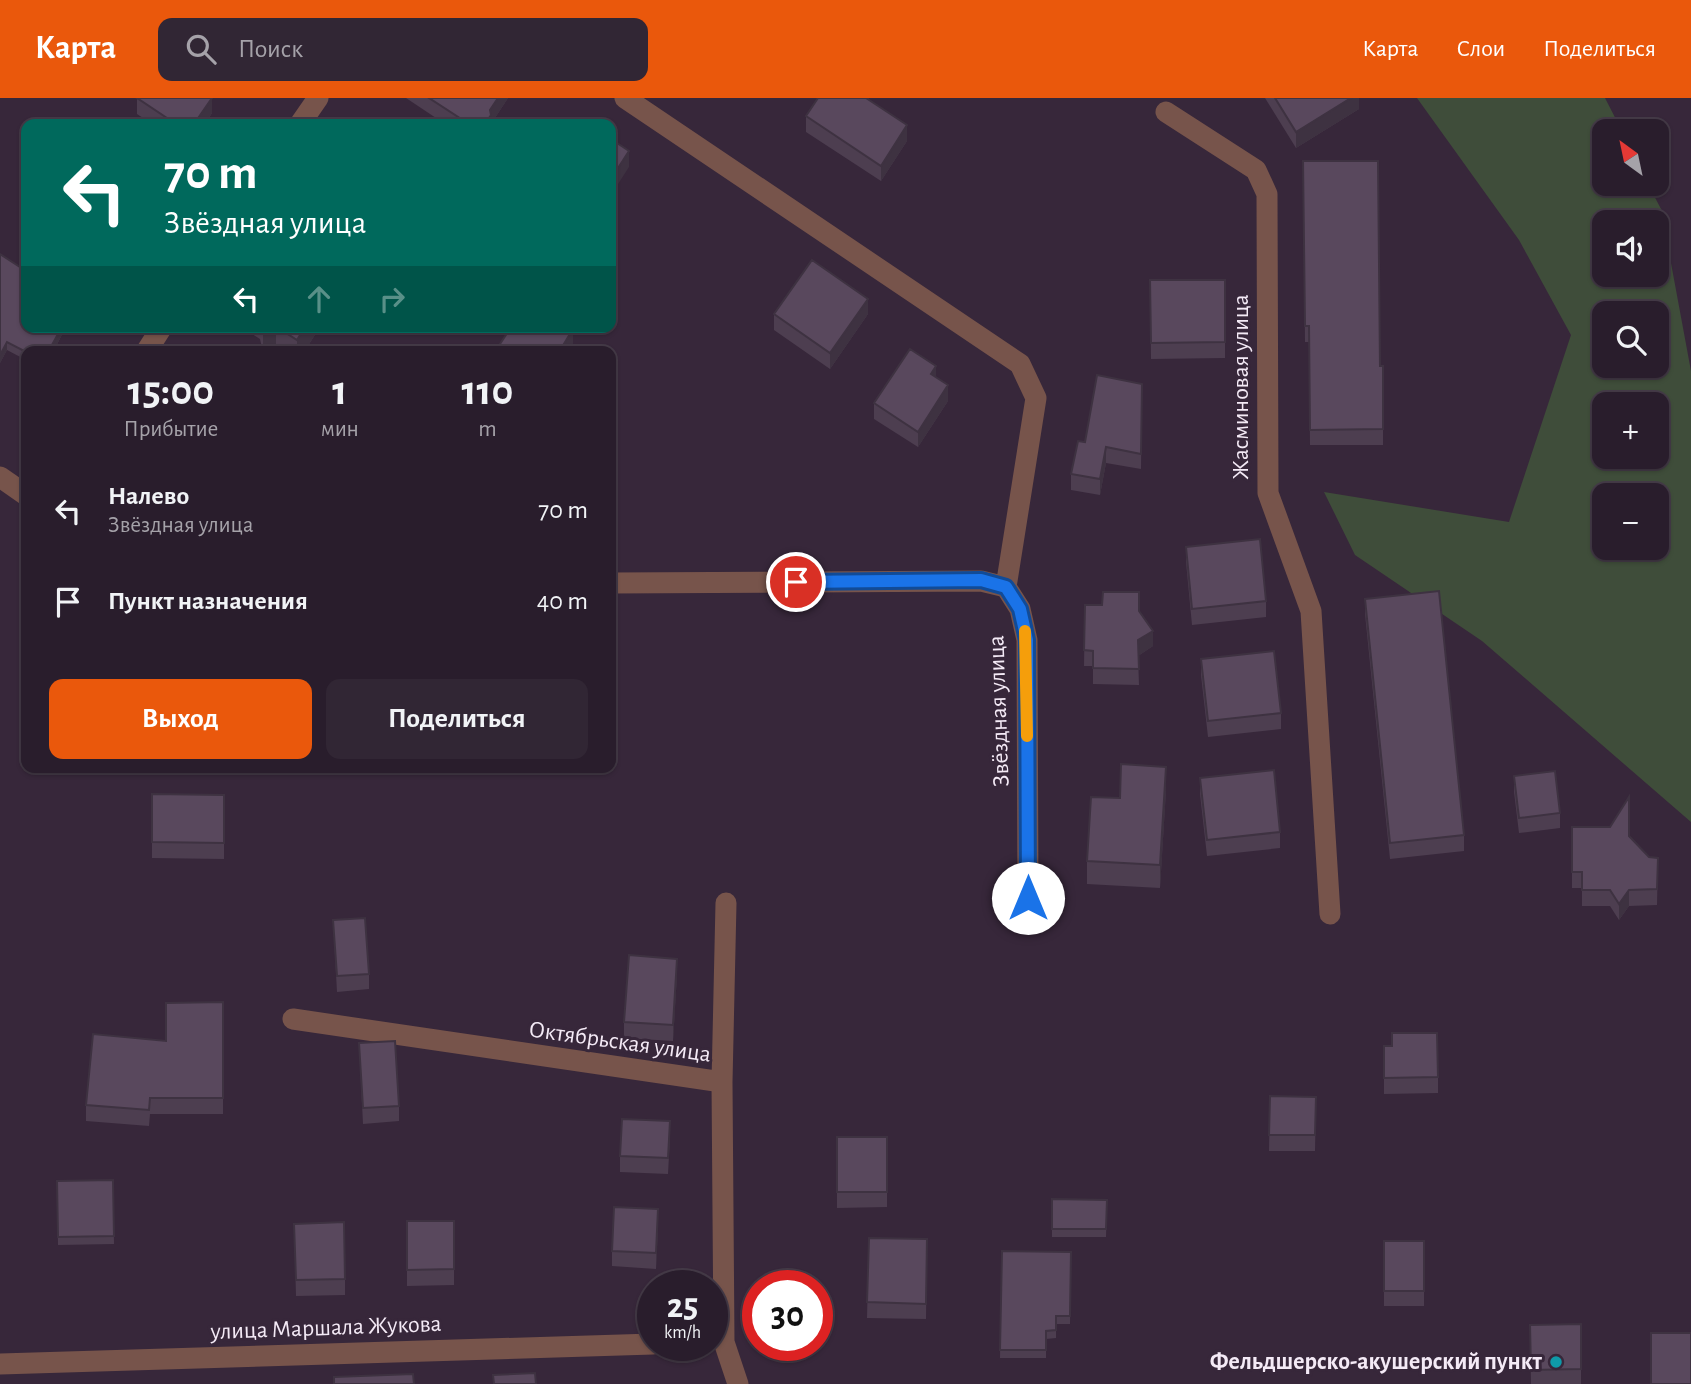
<!DOCTYPE html>
<html lang="ru">
<head>
<meta charset="utf-8">
<style>
  :root { --surface:#291d2c; --page:#312634; --text:#f1f3f6; --muted:#a5a2a9; --line:#453b48; --accent:#ea580c }
  body { margin:0; font-family:"Alegreya Sans",sans-serif; background:var(--page); color:var(--text); height:100vh; display:flex; flex-direction:column; font-size:26px; white-space:nowrap }
  * { box-sizing:border-box; margin:0 }
  p { font-size:23px; color:var(--muted) }
  .icon { flex:none; width:38px; height:38px; fill:none; stroke:currentColor; stroke-width:2; stroke-linecap:round; stroke-linejoin:round }
  .map { position:relative; flex:1; overflow:hidden }
  .panel { position:absolute; left:21px; top:248px; width:595px; height:427px; display:flex; flex-direction:column; background:var(--surface); border-radius:14px; box-shadow:0 2px 5px #0004,0 0 0 2px var(--line) }
  .panel>* { flex:none }
  .top-card { position:absolute; left:21px; top:21px; width:595px; height:214px; border-radius:14px; box-shadow:0 2px 5px #0004,0 0 0 2px var(--line); background:#00695c; color:#fff; overflow:hidden }
  .needle { width:46px; rotate:327deg }
  .fabs { position:absolute; left:1592px; top:21px; display:grid; gap:14px }
  .fabs a { display:grid; place-items:center; width:77px; height:77px; border-radius:14px; background:var(--surface); box-shadow:0 2px 5px #0004,0 0 0 2px var(--line); font-size:35px }
  .speed { position:absolute; left:637px; top:1172px; display:flex; gap:14px; font-size:35px; font-weight:700; text-align:center }
  .speed>* { display:grid; place-content:center; width:91px; height:91px; border-radius:50%; background:var(--surface); box-shadow:0 2px 5px #0004,0 0 0 2px var(--line); line-height:1 }
  .speed small { font-size:18px; font-weight:400 }
  .speed .limit { border:10px solid #d22; background:#fff; color:#111 }
  .pin { position:absolute; display:grid; place-items:center; width:60px; height:60px; color:#fff; margin:-30px; border:4px solid #fff; border-radius:50%; box-shadow:0 2px 7px #0007 }
  .me { position:absolute; width:77px; margin:-38px; rotate:0deg; stroke-linejoin:round; filter:drop-shadow(0 0 5px #0008) }
  .turn { display:flex; align-items:center; gap:24px; height:147px; padding:0 28px; font-size:32px }
  .turn .icon { width:91px; height:91px; stroke-width:2.5 }
  .turn b { display:block; font-size:49px; line-height:60px }
  .lanes { display:flex; align-items:center; height:66px; padding:0 28px; background:#0003; justify-content:center; gap:35px; direction:ltr }
  .lanes .off { opacity:.35 }
  .eta { display:flex; justify-content:space-evenly; align-items:center; height:119px; text-align:center }
  .eta b { font-size:42px; font-weight:700; line-height:49px }
  .button { display:flex; gap:14px; margin-top:auto; padding:14px 28px }
  .button a { flex:1; height:80px; border-radius:14px; background:var(--accent); color:#fff; font-size:28px; font-weight:700; line-height:80px; text-align:center }
  .button a+a { background:var(--page); color:var(--text) }
  ul { padding:0; list-style:none }
  li { display:flex; align-items:center; gap:21px; height:91px; padding:0 28px }
  li div { flex:1 }
  li b { display:block; font-size:26px }
  li em { font-style:normal }
  header { display:flex; align-items:center; gap:42px; box-sizing:border-box; height:98px; padding:0 35px; background:var(--accent); color:#fff }
  header strong { font-size:33px }
  nav { display:flex; gap:38px; margin-inline-start:auto; font-size:24px }
  .search { width:490px; height:63px; background:var(--page); display:flex; align-items:center; gap:18px; box-sizing:border-box; padding:0 24px; border-radius:14px; color:var(--muted); font-size:26px }
  .map>svg:first-child { display:block }
</style>
</head>
<body>
<header>
<strong>Карта</strong>
<div class="search"><svg class="icon" aria-label="search" viewBox="0 0 24 24"><circle cx="10" cy="10" r="6"/><path d="M15 15l6 6"/></svg>Поиск</div>
<nav><a>Карта</a><a>Слои</a><a>Поделиться</a></nav>
</header>
<div class="map">
<svg width="1691" height="1286" viewBox="0 0 1691 1286">
  <rect width="100%" height="100%" fill="#37273a"/>
  <!-- green -->
  <path fill="#3f4d3a" fill-rule="evenodd" d="M1417 0H1605L1622 33H1605V86H1648L1661 111 1691 273V724L1482 543 1355 457 1324 394 1509 424 1571 237 1519 142ZM1605 124H1657V177H1605ZM1605 215H1657V268H1605ZM1605 306H1657V359H1605ZM1605 397H1657V450H1605Z"/>
  <g fill="none" stroke-linecap="round" stroke-linejoin="round">
    <!-- minor -->
    <path stroke="#77544b" stroke-width="21" d="M625 0 1020 266 1036 300 1006 489
      M1166 14 1256 72 1267 96 1268 395 1311 513 1330 816
      M300 26 318 0
      M146 254 162 229
      M0 379 26 397
      M611 485 981 483 1006 489 1020 511 1027 542 1028 800
      M293 921 722 984 724 1244 738 1286
      M722 984 726 805
      M0 1266 653 1246"/>
  </g>
  <!-- wall -->
  <path fill="#4d3e50" d="M406 0H508L491 26H445Z
    M868 0 907 43 881 83 806 34V18Z
    M1265 0H1359V11L1296 50Z
    M137 1 212 15 205 26H152L137 16Z
    M1303 63 1380 268H1383V347H1310L1309 244H1305Z
    M0 156 26 229H66L53 254H26V262L7 252 0 265Z
    M1150 182H1225V260L1151 261Z
    M774 216H868L830 271 774 232Z
    M249 229H320L304 254H280L276 252 270 254H263L260 241 249 234Z
    M500 246 573 247 569 254H500Z
    M936 280 948 303 918 349 874 321V305Z
    M1142 286 1141 371 1106 365 1100 397 1071 392V376L1085 344Z
    M1186 449 1266 503V519L1192 527 1186 464Z
    M1365 501 1464 737V753L1390 761 1365 516Z
    M1085 507 1139 514 1153 548 1138 558 1139 587 1093 586V568H1084Z
    M1201 561 1281 615V631L1208 639 1201 577Z
    M1514 678 1560 715V730L1519 735 1514 694Z
    M1200 680 1280 734V750L1207 758 1200 696Z
    M1166 692 1160 790 1087 786V763L1120 700Z
    M224 697V761L152 760V744Z
    M1572 729 1629 738 1649 759 1658 760 1657 807 1629 808 1619 822 1610 808H1582V790H1572Z
    M333 822 369 876V891L337 894Z
    M677 876 673 943 624 940V924Z
    M223 904V1016H150L149 1028 86 1023V1007Z
    M359 945 399 1008V1023L363 1026Z
    M1384 948 1438 979V995L1384 996Z
    M1270 998 1316 999 1315 1053H1269Z
    M670 1039 668 1076 620 1074V1058Z
    M837 1039H887V1109L837 1110Z
    M113 1082 114 1146 58 1147 57 1083Z
    M1052 1101 1107 1102 1106 1139H1052Z
    M407 1123 454 1171V1187L407 1188Z
    M294 1126 345 1181V1197L296 1198Z
    M658 1127 656 1171 612 1168V1153Z
    M869 1140 927 1141 926 1221 867 1220Z
    M1384 1143H1424V1208H1384Z
    M1002 1153 1071 1154 1070 1226H1056V1240L1046 1241V1260H1000Z
    M1581 1226V1286H1531L1530 1227Z"/>
  <!-- shaded-wall -->
  <path fill="#3e3241" d="M212 0V15L205 26H194Z
    M498 0H508L491 26H485L490 12Z
    M1351 0H1359V11L1296 50V34Z
    M907 27V43L881 83V68Z
    M629 53V69L611 97V81Z
    M868 201V216L830 271V255Z
    M62 229H66L53 254H48Z
    M274 229H276V252L270 254H263V233Z
    M305 229H320L304 254H297V242Z
    M573 231V247L569 254H559Z
    M7 244V252L0 265V257Z
    M936 268V283L931 276Z
    M948 287V303L918 349V334Z
    M1106 349V365L1100 397V381Z
    M1153 533V548L1138 558V542Z
    M1166 669V692L1160 790V767Z
    M1629 792V808L1619 822V806Z
    M677 861V876L673 943V927Z
    M658 1111V1127L656 1171V1155Z"/>
  <!-- building -->
  <path fill="#59485d" stroke="#3e3241" stroke-width="2" d="M137 0H212L194 26H176Z
    M429 0H498L490 12 491 17 485 26H469Z
    M818 0H866L907 27 881 68 806 18Z
    M1275 0H1351L1296 34Z
    M611 41 629 53 611 81Z
    M1303 63H1378L1380 268H1383V331L1310 332 1309 228H1305Z
    M0 156 26 173V229H62L48 254H26L7 244 0 257Z
    M812 162 868 201 830 255 774 216Z
    M1150 182H1225V244L1151 245Z
    M262 229H274L263 233Z
    M277 229H305L297 242Z
    M511 229H570L573 231 559 254H504L506 251 500 246Z
    M910 251 936 268 931 276 948 287 918 334 874 305Z
    M1097 277 1142 286 1141 356 1106 349 1100 381 1071 376 1078 343 1085 344Z
    M1260 441 1266 503 1192 511 1186 449Z
    M1439 493 1464 737 1390 745 1365 501Z
    M1103 494H1139V513L1153 533 1138 542 1139 571 1093 570V553L1084 552 1085 507H1102Z
    M1274 553 1281 615 1208 623 1201 561Z
    M1121 666 1166 669 1160 767 1087 763 1091 699 1120 700Z
    M1274 672 1280 734 1207 742 1200 680Z
    M1555 673 1560 715 1519 720 1514 678Z
    M152 696 224 697V745L152 744Z
    M1629 699V738L1649 759 1658 760 1657 791 1629 792 1619 806 1610 792H1582V774H1572V729H1610Z
    M365 820 369 876 337 878 333 822Z
    M629 857 677 861 673 927 624 924Z
    M223 904V1000H150L149 1012 86 1007 93 936 166 943V905Z
    M1392 935H1437L1438 979 1384 980V948H1392Z
    M395 943 399 1008 363 1010 359 945Z
    M1270 998 1316 999 1315 1037H1269Z
    M622 1021 670 1023 668 1060 620 1058Z
    M837 1039H887V1094H837Z
    M113 1082 114 1138 58 1139 57 1083Z
    M1052 1101 1107 1102 1106 1131H1052Z
    M614 1109 658 1111 656 1155 612 1153Z
    M407 1123H454V1171L407 1172Z
    M344 1124 345 1181 296 1182 294 1126Z
    M869 1140 927 1141 926 1206 867 1204Z
    M1384 1143H1424V1193H1384Z
    M1002 1153 1071 1154 1070 1218H1056V1232L1046 1233V1252H1000Z
    M1581 1226V1271L1531 1272 1530 1227Z
    M1651 1235H1691V1286H1651Z
    M535 1275 536 1286H494L493 1277Z
    M413 1276 414 1286H334V1279Z"/>
  <g fill="none" stroke-linecap="round" stroke-linejoin="round">
    <defs>
      <path id="route" d="M796 484 981 482 1006 489 1020 511 1027 542 1028 800"/>
    </defs>
    <!-- route casing -->
    <use href="#route" stroke="#114b97" stroke-width="18"/>
    <!-- route -->
    <use href="#route" stroke="#1a73e8" stroke-width="12"/>
    <!-- slow -->
    <path stroke="#f59e0b" stroke-width="12" d="M1025 533 1027 638"/>
  </g>
  <!-- markers -->
  <circle fill="#0f9aa8" stroke="#37273a" stroke-width="2.5" cx="1556" cy="1264" r="7"/>
  <g text-anchor="middle" dominant-baseline="central" stroke-width="6" stroke-linejoin="round" paint-order="stroke">
    <!-- street labels -->
    <g font-size="24" fill="#f4eaf6" stroke="#37273a">
      <text transform="translate(1241 289) rotate(-90)">Жасминовая улица</text>
      <text transform="translate(999 613) rotate(-92)">Звёздная улица</text>
      <text transform="translate(620 944) rotate(8)">Октябрьская улица</text>
      <text transform="translate(326 1230) rotate(-2)">улица Маршала Жукова</text>
    </g>
    <!-- poi labels -->
    <g font-size="24" font-weight="bold" fill="#f4eaf6" stroke="#37273a" text-anchor="end">
      <text x="1542" y="1264">Фельдшерско-акушерский пункт</text>
    </g>
  </g>
</svg>
<div class="fabs">
<a><svg class="needle" viewBox="-14 -14 28 28"><path d="M0-13l5 13h-10z" fill="#e53935"/><path d="M0 13l5-13h-10z" fill="#a5a2a9"/></svg></a>
<a><svg class="icon" aria-label="sound" viewBox="0 0 24 24"><path d="M4 9h4l5-4v14l-5-4H4zM17 9q2 3 0 6"/></svg></a>
<a><svg class="icon" aria-label="search" viewBox="0 0 24 24"><circle cx="10" cy="10" r="6"/><path d="M15 15l6 6"/></svg></a>
<a>+</a>
<a>−</a>
</div>
<div class="speed"><div>25<small>km/h</small></div><div class="limit">30</div></div>
<div class="pin" style="left:796px;top:484px;background:#d93025"><svg class="icon" aria-label="arrive" viewBox="0 0 24 24"><path d="M6 21V4h12l-3 4 3 4H6"/></svg></div>
<svg class="me" style="left:1028px;top:800px" viewBox="-20 -20 40 40"><circle r="19" fill="#fff"/><path d="M0-13L10 11 0 6-10 11z" fill="#1a73e8"/></svg>
<div class="top-card">
<div class="turn"><svg class="icon" aria-label="left" viewBox="0 0 24 24"><path d="M17 20v-9H6M10 6l-5 5 5 5"/></svg><div><b>70 m</b>Звёздная улица</div></div>
<div class="lanes"><svg class="icon" aria-label="left" viewBox="0 0 24 24"><path d="M17 20v-9H6M10 6l-5 5 5 5"/></svg><svg class="icon off" aria-label="ahead" viewBox="0 0 24 24"><path d="M12 20V5M6 11l6-6 6 6"/></svg><svg class="icon off" aria-label="right" viewBox="0 0 24 24"><path d="M7 20v-9h11M14 6l5 5-5 5"/></svg></div>
</div>
<section class="panel">
<div class="eta">
<div><b>15:00</b><p>Прибытие</p></div>
<div><b>1</b><p>мин</p></div>
<div><b>110</b><p>m</p></div>
</div>
<ul>
<li><svg class="icon" aria-label="left" viewBox="0 0 24 24"><path d="M17 20v-9H6M10 6l-5 5 5 5"/></svg><div><b>Налево</b><p>Звёздная улица</p></div><em>70 m</em></li>
<li><svg class="icon" aria-label="arrive" viewBox="0 0 24 24"><path d="M6 21V4h12l-3 4 3 4H6"/></svg><div><b>Пункт назначения</b></div><em>40 m</em></li>
</ul>
<div class="button"><a>Выход</a><a>Поделиться</a></div>
</section>
</div>
</body>
</html>
